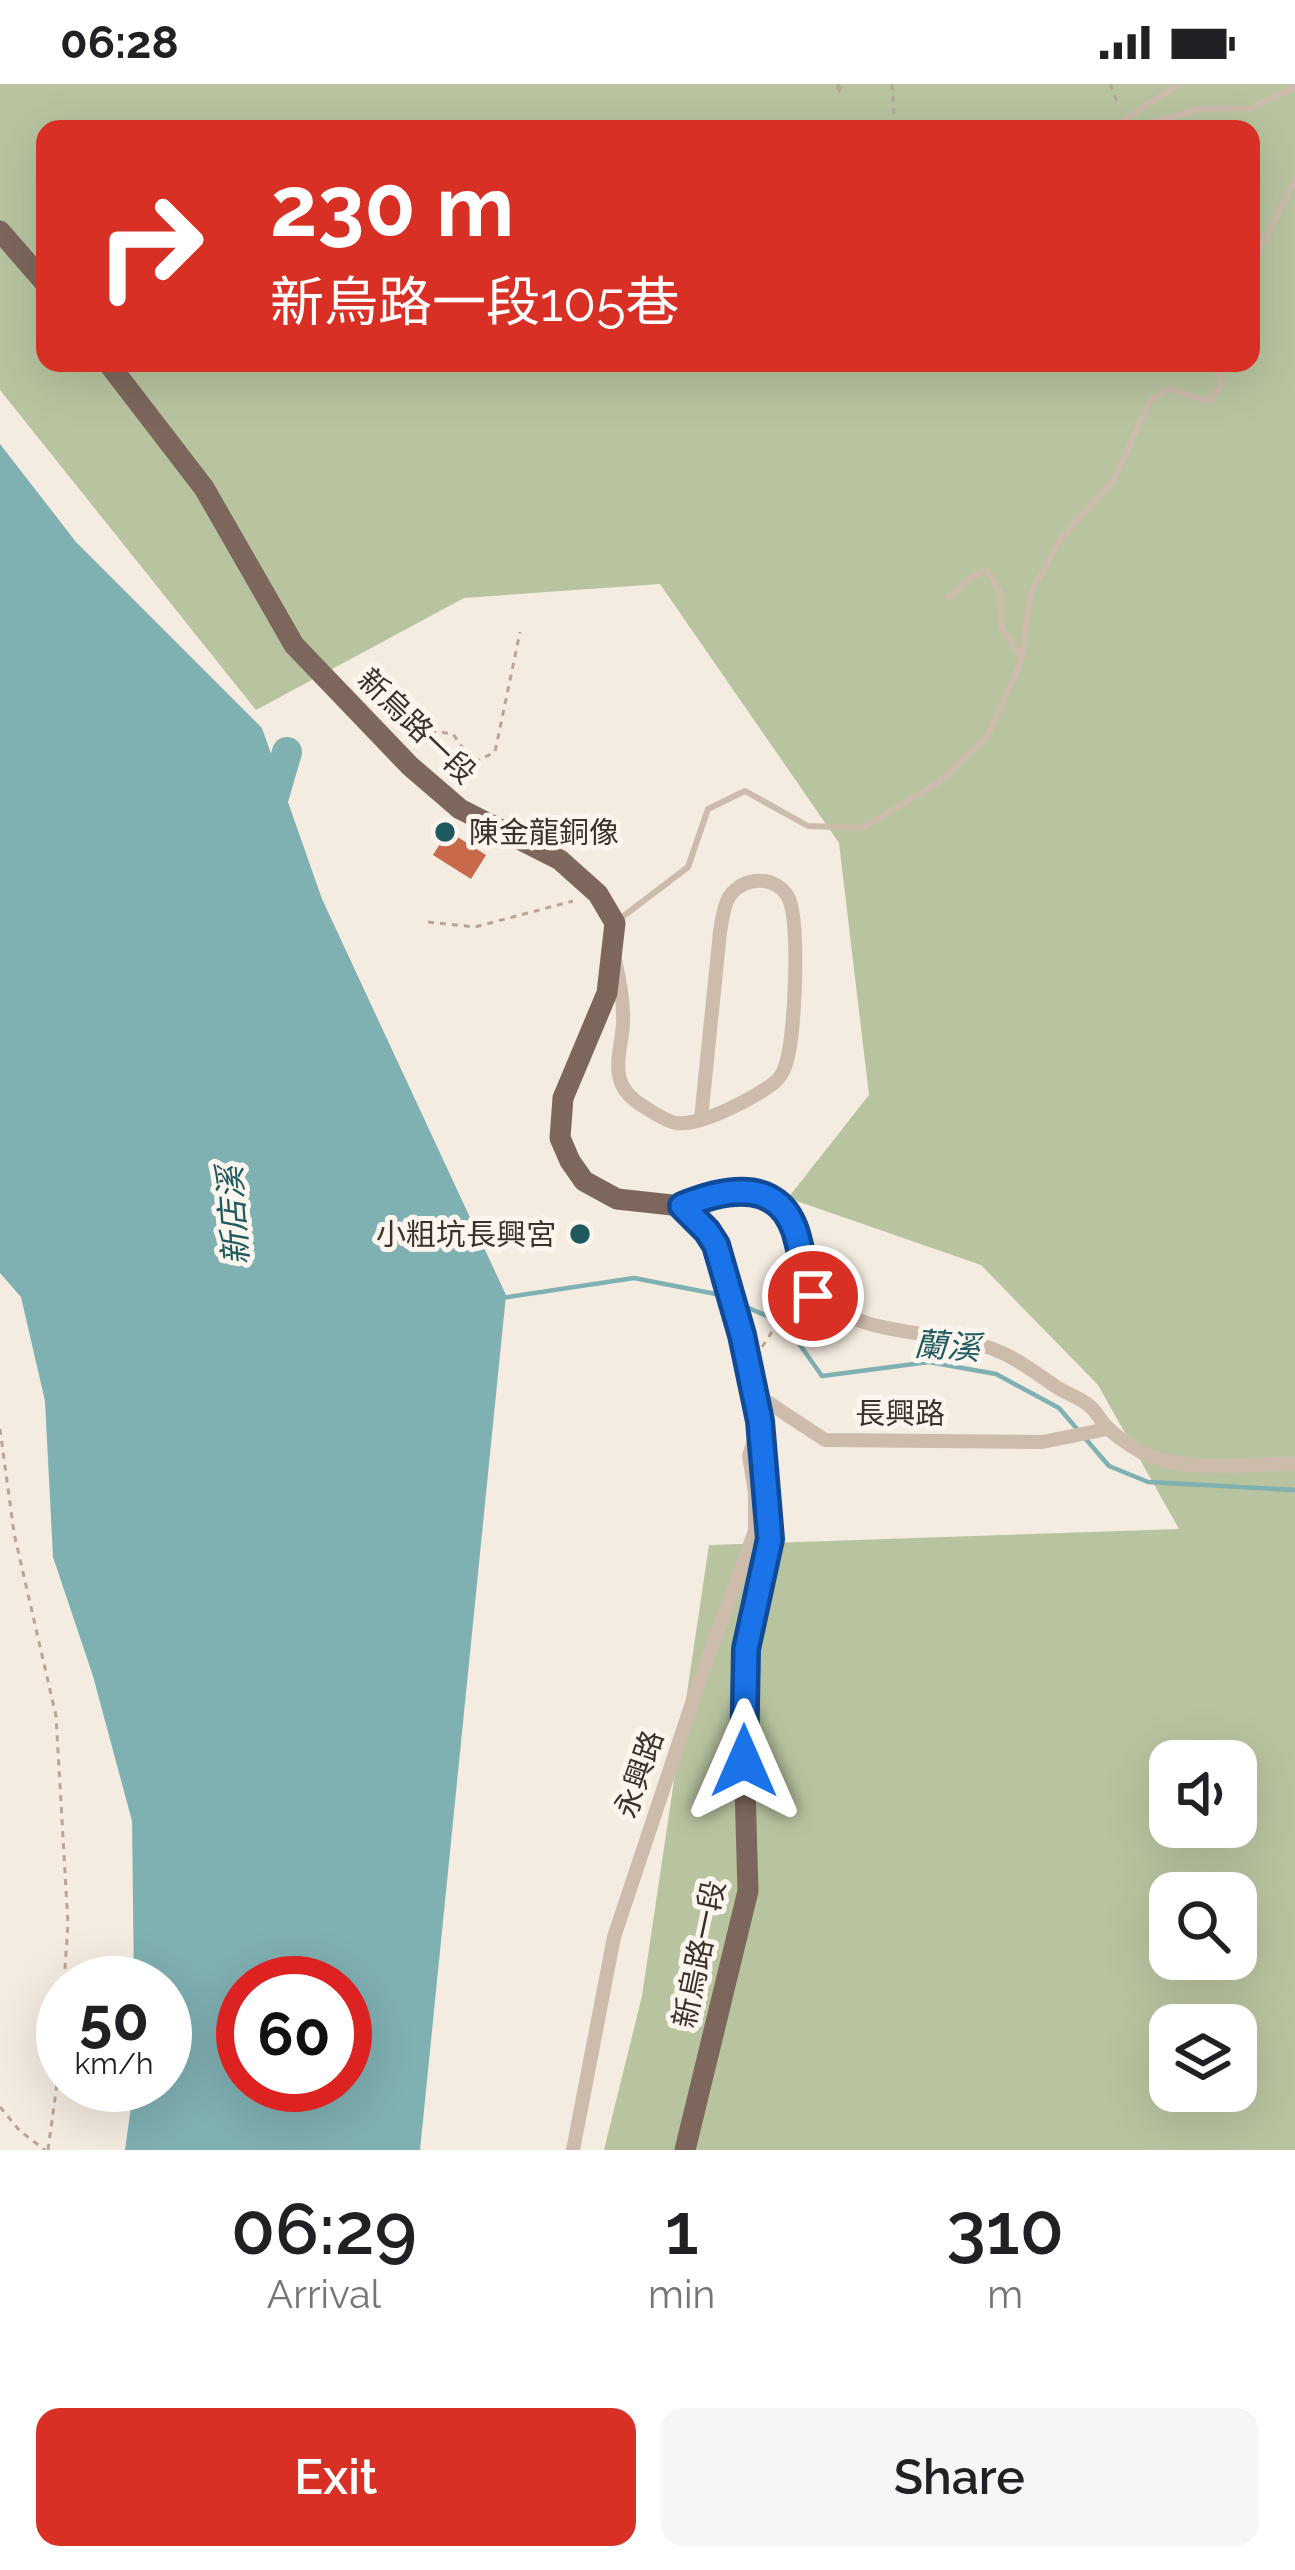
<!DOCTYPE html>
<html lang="en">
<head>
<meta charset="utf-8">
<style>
  :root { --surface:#fff; --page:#f6f6f6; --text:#202124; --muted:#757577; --accent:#d93025 }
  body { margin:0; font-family:Raleway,"Noto Sans TC",sans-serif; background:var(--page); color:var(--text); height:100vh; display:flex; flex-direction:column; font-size:45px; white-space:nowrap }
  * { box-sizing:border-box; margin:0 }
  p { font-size:39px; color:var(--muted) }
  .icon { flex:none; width:66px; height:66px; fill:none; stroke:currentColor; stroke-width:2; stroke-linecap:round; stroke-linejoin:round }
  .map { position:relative; height:2066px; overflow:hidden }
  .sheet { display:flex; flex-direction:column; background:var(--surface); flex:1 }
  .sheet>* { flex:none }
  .top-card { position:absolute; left:36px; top:36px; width:1224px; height:252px; border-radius:24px; box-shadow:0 12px 48px #0002; background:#d93025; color:#fff; overflow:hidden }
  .buttons { position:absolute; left:1149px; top:1656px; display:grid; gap:24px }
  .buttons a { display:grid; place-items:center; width:108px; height:108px; border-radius:24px; background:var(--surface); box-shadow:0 12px 48px #0002; font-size:60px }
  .speed { position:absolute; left:36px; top:1872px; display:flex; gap:24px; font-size:60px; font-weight:700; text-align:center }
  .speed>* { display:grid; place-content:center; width:156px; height:156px; border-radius:50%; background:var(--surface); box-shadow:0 12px 48px #0002; line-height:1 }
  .speed small { font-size:30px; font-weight:400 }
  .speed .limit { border:18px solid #d22; background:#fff; color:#111 }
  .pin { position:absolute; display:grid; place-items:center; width:102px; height:102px; color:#fff; margin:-51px; border:6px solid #fff; border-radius:50%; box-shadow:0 3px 12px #0007 }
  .me { position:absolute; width:132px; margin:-66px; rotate:0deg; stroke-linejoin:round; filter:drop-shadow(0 0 9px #0008) }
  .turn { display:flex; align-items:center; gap:42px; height:252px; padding:0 36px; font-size:54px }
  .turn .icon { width:156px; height:156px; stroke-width:2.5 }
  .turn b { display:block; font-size:84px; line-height:102px }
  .eta { display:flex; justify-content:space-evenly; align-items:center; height:204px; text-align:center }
  .eta b { font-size:72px; font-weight:600; line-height:84px }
  .button { display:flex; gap:24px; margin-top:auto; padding:24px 36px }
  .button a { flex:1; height:138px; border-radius:24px; background:var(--accent); color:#fff; font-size:48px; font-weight:600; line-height:138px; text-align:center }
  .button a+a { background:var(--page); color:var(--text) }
  .status { display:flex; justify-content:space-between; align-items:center; height:84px; padding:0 60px; background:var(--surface); direction:ltr }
  .status svg { height:33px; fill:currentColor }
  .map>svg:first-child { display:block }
</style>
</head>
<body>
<div class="status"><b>06:28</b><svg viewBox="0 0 49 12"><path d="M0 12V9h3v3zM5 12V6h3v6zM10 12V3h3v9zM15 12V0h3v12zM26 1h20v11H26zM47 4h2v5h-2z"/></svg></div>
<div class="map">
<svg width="1295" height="2066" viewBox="0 0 1295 2066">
  <rect width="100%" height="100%" fill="#f4ebe1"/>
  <!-- green -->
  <path fill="#b8c4a0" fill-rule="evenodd" d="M0 0H1295V2066H604L642 1912 709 1461 1179 1445 1098 1301 981 1181 788 1114 869 1011 839 759 660 500 464 514 256 626 0 306ZM45 45H1251V279H45ZM1170 1677H1236V1743H1170ZM1170 1809H1236V1875H1170ZM1170 1941H1236V2007H1170Z"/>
  <!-- water -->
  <path fill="#7fb0b2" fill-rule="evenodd" d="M0 360 76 458 262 644 322 815 506 1211 420 2066H125L134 2001H165V1899H134L132 1737 93 1592 53 1473 45 1317 21 1213 0 1189ZM243 1899H345V2001H243Z"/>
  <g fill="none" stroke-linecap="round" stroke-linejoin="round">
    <!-- stream -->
    <path stroke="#7fb0b2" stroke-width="4.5" d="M502 1214 634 1194 721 1211
      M742 1221 785 1240 822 1292 929 1278 996 1290 1059 1324 1109 1382 1148 1398 1295 1406"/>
    <!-- river -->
    <path stroke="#7fb0b2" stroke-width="30" d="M268 733 287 668"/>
  </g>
  <!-- building -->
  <path fill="#c8694b" d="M448 747 486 771 471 795 433 771Z"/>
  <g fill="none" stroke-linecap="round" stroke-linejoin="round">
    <!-- path -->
    <path stroke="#b9a596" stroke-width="3" stroke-dasharray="6 6" stroke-linecap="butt" d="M838 0V10L842 0
      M892 0 895 45
      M1110 0 1119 22
      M409 653 419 645 453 650 473 679 495 668 520 548
      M428 838 475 843 573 817
      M762 1263 796 1211
      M0 1345 14 1449 56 1632 68 1840 64 1899
      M0 2023 20 2047 45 2066
      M48 2066 59 1985 63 1918"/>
    <!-- service -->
    <path stroke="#cdbbac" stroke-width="6" d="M1125 35 1132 44 1200 25 1251 24 1295 3
      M1125 35 1179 0
      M1251 182 1295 96
      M949 513 970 494 987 486 1000 508 1001 543 1020 572
      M617 837 688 783 708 725 745 707 808 742 862 744 938 699 988 651 1022 575 1030 510 1059 457 1114 395 1150 316 1169 305 1208 317 1221 303 1218 279"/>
    <!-- minor -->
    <path stroke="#cdbbac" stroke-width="14" d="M615 876C620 897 624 918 623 940 622 957 615 979 620 995 623 1007 633 1016 643 1022 652 1028 666 1037 676 1039 702 1042 749 1016 770 1002 779 996 783 990 786 980 795 951 800 842 789 815 778 791 743 791 729 813 723 823 722 837 720 848L701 1035
      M681 1122C712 1110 737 1100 769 1114 814 1135 786 1191 819 1216 870 1254 935 1245 993 1265 1017 1274 1034 1288 1055 1302 1065 1309 1078 1313 1087 1320 1095 1325 1099 1334 1105 1341 1114 1351 1129 1361 1141 1368 1182 1389 1250 1381 1295 1379
      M754 1309 825 1356 1042 1358 1107 1345
      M573 2066 614 1853 697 1604 755 1447V1409L749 1372 757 1347"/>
    <!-- primary -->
    <path stroke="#7d675c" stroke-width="21" d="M0 147 45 199
      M108 279 204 404 294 561 410 682 460 725 560 776 598 810 615 839 607 909 563 1014 560 1054 570 1077 584 1097 617 1115 681 1122 707 1147 716 1161 742 1251 760 1337 770 1455 746 1565 743 1634 748 1807 685 2066"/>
  </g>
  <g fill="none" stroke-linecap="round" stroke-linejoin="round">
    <defs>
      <path id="route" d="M744 1677 746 1565 770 1455 760 1337 742 1251 716 1161 707 1147 682 1122C728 1103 783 1093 798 1157 804 1179 801 1191 813 1212"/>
    </defs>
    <!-- route casing -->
    <use href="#route" stroke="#114b97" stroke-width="30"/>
    <!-- route -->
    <use href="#route" stroke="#1a73e8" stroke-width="21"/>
  </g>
  <!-- markers -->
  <g fill="#1f5a5e" stroke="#fbf5ee" stroke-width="4.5">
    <circle cx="445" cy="748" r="12"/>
    <circle cx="580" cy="1150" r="12"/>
  </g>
  <g text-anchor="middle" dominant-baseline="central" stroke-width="10" stroke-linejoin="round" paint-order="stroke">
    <!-- street labels -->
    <g font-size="30" fill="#3b302b" stroke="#fbf5ee">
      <text transform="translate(417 642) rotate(44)">新烏路一段</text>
      <text x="900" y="1329">長興路</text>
      <text transform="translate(639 1690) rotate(-71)">永興路</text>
      <text transform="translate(699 1870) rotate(-78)">新烏路一段</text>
    </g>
    <!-- poi labels -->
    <g font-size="30" fill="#3b302b" stroke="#fbf5ee" text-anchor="start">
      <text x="469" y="748">陳金龍銅像</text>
      <text x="556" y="1150" text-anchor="end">小粗坑長興宮</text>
    </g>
    <!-- water labels -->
    <g font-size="33" font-style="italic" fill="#1f5a5e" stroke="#fbf5ee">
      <text transform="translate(233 1132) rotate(-94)">新店溪</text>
      <text transform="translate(947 1262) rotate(4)">蘭溪</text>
    </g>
  </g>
</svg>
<div class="buttons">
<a><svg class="icon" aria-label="sound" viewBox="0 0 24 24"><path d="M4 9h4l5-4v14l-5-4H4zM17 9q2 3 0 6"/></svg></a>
<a><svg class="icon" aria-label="search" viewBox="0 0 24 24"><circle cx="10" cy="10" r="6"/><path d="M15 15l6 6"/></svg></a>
<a><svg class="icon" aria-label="layers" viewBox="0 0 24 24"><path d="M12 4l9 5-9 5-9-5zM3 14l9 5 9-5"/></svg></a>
</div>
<div class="speed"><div>50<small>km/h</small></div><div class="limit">60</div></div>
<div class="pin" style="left:813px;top:1212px;background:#d93025"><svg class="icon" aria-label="arrive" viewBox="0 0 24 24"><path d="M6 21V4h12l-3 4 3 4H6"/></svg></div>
<svg class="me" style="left:744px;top:1677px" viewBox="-20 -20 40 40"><path d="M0-17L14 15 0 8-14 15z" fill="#1a73e8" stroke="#fff" stroke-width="4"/></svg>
<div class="top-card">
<div class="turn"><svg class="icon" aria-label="right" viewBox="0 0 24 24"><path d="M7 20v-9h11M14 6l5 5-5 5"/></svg><div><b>230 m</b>新烏路一段105巷</div></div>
</div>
</div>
<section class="sheet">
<div class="eta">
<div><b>06:29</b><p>Arrival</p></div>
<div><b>1</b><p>min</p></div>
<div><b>310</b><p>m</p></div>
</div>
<div class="button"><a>Exit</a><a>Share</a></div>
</section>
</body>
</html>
